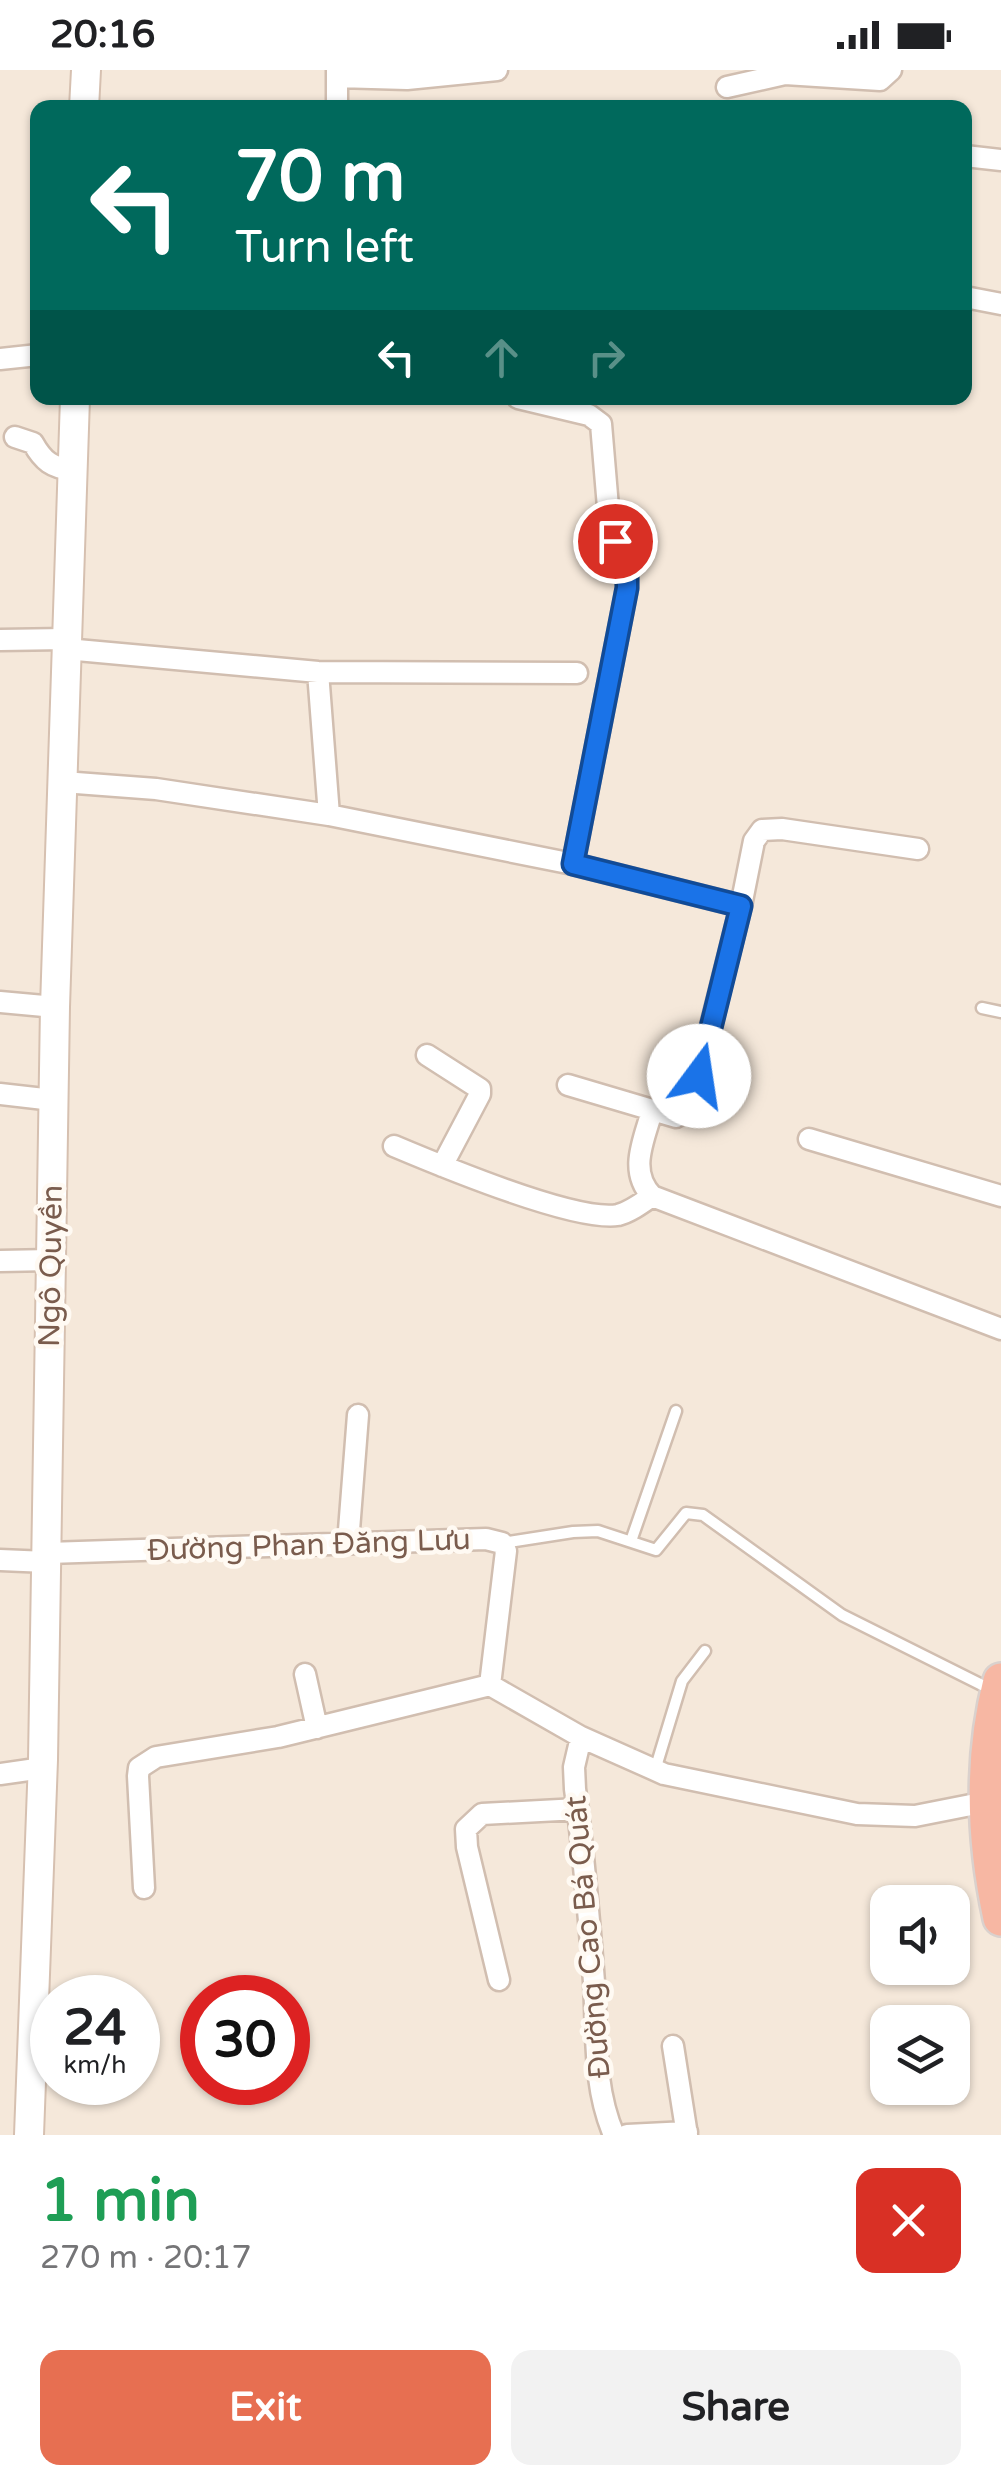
<!DOCTYPE html>
<html lang="en">
<head>
<meta charset="utf-8">
<style>
  :root { --surface:#fff; --page:#f2f2f2; --text:#202124; --muted:#757577; --accent:#e76f51 }
  body { margin:0; font-family:"Varela Round",sans-serif; background:var(--page); color:var(--text); height:100vh; display:flex; flex-direction:column; font-size:38px; white-space:nowrap }
  * { box-sizing:border-box; margin:0 }
  p { font-size:32px; color:var(--muted) }
  .icon { flex:none; width:55px; height:55px; fill:none; stroke:currentColor; stroke-width:2; stroke-linecap:round; stroke-linejoin:round }
  .map { position:relative; height:2065px; overflow:hidden }
  .sheet { display:flex; flex-direction:column; background:var(--surface); flex:1 }
  .sheet>* { flex:none }
  .guide { position:absolute; left:30px; top:30px; width:942px; height:305px; border-radius:20px; box-shadow:0 2px 8px #0004; background:#00695c; color:#fff; overflow:hidden }
  .tools { position:absolute; left:870px; top:1815px; display:grid; gap:20px }
  .tools a { display:grid; place-items:center; width:100px; height:100px; border-radius:20px; background:var(--surface); box-shadow:0 2px 8px #0004; font-size:50px }
  .speed { position:absolute; left:30px; top:1905px; display:flex; gap:20px; font-size:50px; font-weight:700; text-align:center }
  .speed>* { display:grid; place-content:center; width:130px; height:130px; border-radius:50%; background:var(--surface); box-shadow:0 2px 8px #0004; line-height:1 }
  .speed small { font-size:25px; font-weight:400 }
  .speed .limit { border:15px solid #d22; background:#fff; color:#111 }
  .pin { position:absolute; display:grid; place-items:center; width:85px; height:85px; color:#fff; margin:-42px; border:5px solid #fff; border-radius:50%; box-shadow:0 2px 10px #0007 }
  .me { position:absolute; width:110px; margin:-55px; rotate:14deg; stroke-linejoin:round; filter:drop-shadow(0 0 8px #0008) }
  .turn { display:flex; align-items:center; gap:35px; height:210px; padding:0 40px; font-size:45px }
  .turn .icon { width:130px; height:130px; stroke-width:2.5 }
  .turn b { display:block; font-size:70px; line-height:85px }
  .lanes { display:flex; align-items:center; height:95px; padding:0 40px; background:#0003; justify-content:center; gap:50px; direction:ltr }
  .lanes .off { opacity:.35 }
  .round { display:grid; place-items:center; flex:none; width:105px; height:105px; border-radius:20px; background:var(--page) }
  .headline { display:flex; align-items:center; justify-content:space-between; height:170px; padding:0 40px }
  h1 { font-size:60px; font-weight:800; line-height:75px; color:#1e9e55 }
  .action { display:flex; gap:20px; margin-top:auto; padding:20px 40px }
  .action a { flex:1; height:115px; border-radius:20px; background:var(--accent); color:#fff; font-size:40px; font-weight:800; line-height:115px; text-align:center }
  .action a+a { background:var(--page); color:var(--text) }
  .status { display:flex; justify-content:space-between; align-items:center; height:70px; padding:0 50px; background:var(--surface); direction:ltr }
  .status svg { height:28px; fill:currentColor }
  .map>svg:first-child { display:block }
</style>
</head>
<body>
<div class="status"><b>20:16</b><svg viewBox="0 0 49 12"><path d="M0 12V9h3v3zM5 12V6h3v6zM10 12V3h3v9zM15 12V0h3v12zM26 1h20v11H26zM47 4h2v5h-2z"/></svg></div>
<div class="map">
<svg width="1001" height="2065" viewBox="0 0 1001 2065">
  <rect width="100%" height="100%" fill="#fdf6ec"/>
  <!-- residential -->
  <path fill="#f5e8da" fill-rule="evenodd" d="M0 0H1001V2065H0ZM38 38H965V328H38ZM888 1832H952V1898H888ZM52 1928H138V2012H52ZM202 1928H288V2012H202ZM888 1952H952V2018H888Z"/>
  <g fill="none" stroke-linecap="round" stroke-linejoin="round">
    <defs>
      <path id="lane" d="M982 938 1001 942
        M631 1471 676 1341
        M502 1473 573 1462 598 1461 656 1480 686 1443 703 1445 842 1545 990 1619
        M655 1700 682 1611 705 1581"/>
      <path id="street" d="M337 0V38
        M337 7 407 9 497 0
        M727 17 785 4 880 10 891 0
        M965 86 1001 90
        M965 227 1001 234
        M0 289 38 285
        M518 328 589 345 601 354 609 449 627 505V518L573 794
        M15 367 33 373C43 391 52 398 73 400
        M0 570 66 569
        M66 579 318 602 577 603
        M318 602 329 745
        M63 712 156 719 329 745 573 794 741 836 691 1035 676 1047 568 1015
        M741 836 754 771 762 760 782 759 918 779
        M0 932 55 937
        M427 985 480 1019V1024L442 1096
        M0 1024 53 1030
        M652 1041C644 1070 628 1101 652 1126L1001 1259
        M809 1069 1001 1126
        M394 1076C439 1095 575 1152 618 1145 630 1142 642 1133 652 1126
        M0 1191 51 1190
        M348 1473 358 1345
        M48 1483 486 1469 502 1473 506 1481 490 1615 581 1667 664 1704 857 1744 915 1746 986 1732
        M0 1490 47 1492
        M305 1604 317 1658
        M581 1667 574 1697 575 1719C584 1783 589 1848 594 1912 597 1964 593 2017 614 2065
        M0 1704 43 1698
        M144 1818 138 1706 139 1698 156 1687 278 1667 490 1615
        M499 1910 467 1777 466 1759 482 1744 578 1739
        M673 1976 687 2065
        M627 2065 687 2062"/>
      <path id="secondary" d="M84 38 86 0
        M29 2065 43 1690 55 937 75 328"/>
      <path id="highway" d="M1001 1611C981 1690 984 1769 1001 1848"/>
    </defs>
    <!-- lane casing -->
    <use href="#lane" stroke="#d1beb0" stroke-width="15"/>
    <!-- street casing -->
    <use href="#street" stroke="#d1beb0" stroke-width="25"/>
    <!-- secondary casing -->
    <use href="#secondary" stroke="#d6c0b0" stroke-width="32"/>
    <!-- highway casing -->
    <use href="#highway" stroke="#dad1cd" stroke-width="40"/>
    <!-- lane -->
    <use href="#lane" stroke="#fff" stroke-width="10"/>
    <!-- street -->
    <use href="#street" stroke="#fff" stroke-width="20"/>
    <!-- secondary -->
    <use href="#secondary" stroke="#fff" stroke-width="28"/>
    <!-- highway -->
    <use href="#highway" stroke="#f7b7a3" stroke-width="35"/>
  </g>
  <g fill="none" stroke-linecap="round" stroke-linejoin="round">
    <defs>
      <path id="route" d="M615 471 627 505V518L573 794 741 836 699 1006"/>
    </defs>
    <!-- route casing -->
    <use href="#route" stroke="#114b97" stroke-width="25"/>
    <!-- route -->
    <use href="#route" stroke="#1a73e8" stroke-width="18"/>
  </g>
  <g text-anchor="middle" dominant-baseline="central" stroke-width="9" stroke-linejoin="round" paint-order="stroke">
    <!-- street labels -->
    <g font-size="30" fill="#7a5c4d" stroke="#fffaf3">
      <text transform="translate(51 1196) rotate(-89)">Ngô Quyền</text>
      <text transform="translate(309 1475) rotate(-2)">Đường Phan Đăng Lưu</text>
      <text transform="translate(588 1867) rotate(-95)">Đường Cao Bá Quát</text>
    </g>
  </g>
</svg>
<div class="tools">
<a><svg class="icon" aria-label="sound" viewBox="0 0 24 24"><path d="M4 9h4l5-4v14l-5-4H4zM17 9q2 3 0 6"/></svg></a>
<a><svg class="icon" aria-label="layers" viewBox="0 0 24 24"><path d="M12 4l9 5-9 5-9-5zM3 14l9 5 9-5"/></svg></a>
</div>
<div class="speed"><div>24<small>km/h</small></div><div class="limit">30</div></div>
<div class="pin" style="left:615px;top:471px;background:#d93025"><svg class="icon" aria-label="arrive" viewBox="0 0 24 24"><path d="M6 21V4h12l-3 4 3 4H6"/></svg></div>
<svg class="me" style="left:699px;top:1006px" viewBox="-20 -20 40 40"><circle r="19" fill="#fff"/><path d="M0-13L10 11 0 6-10 11z" fill="#1a73e8"/></svg>
<div class="guide">
<div class="turn"><svg class="icon" aria-label="left" viewBox="0 0 24 24"><path d="M17 20v-9H6M10 6l-5 5 5 5"/></svg><div><b>70 m</b>Turn left</div></div>
<div class="lanes"><svg class="icon" aria-label="left" viewBox="0 0 24 24"><path d="M17 20v-9H6M10 6l-5 5 5 5"/></svg><svg class="icon off" aria-label="ahead" viewBox="0 0 24 24"><path d="M12 20V5M6 11l6-6 6 6"/></svg><svg class="icon off" aria-label="right" viewBox="0 0 24 24"><path d="M7 20v-9h11M14 6l5 5-5 5"/></svg></div>
</div>
</div>
<section class="sheet">
<div class="headline"><div><h1>1 min</h1><p>270 m · 20:17</p></div><a class="round" style="background:#d93025;color:#fff"><svg class="icon" aria-label="close" viewBox="0 0 24 24"><path d="M6 6l12 12M18 6L6 18"/></svg></a></div>
<div class="action"><a>Exit</a><a>Share</a></div>
</section>
</body>
</html>
